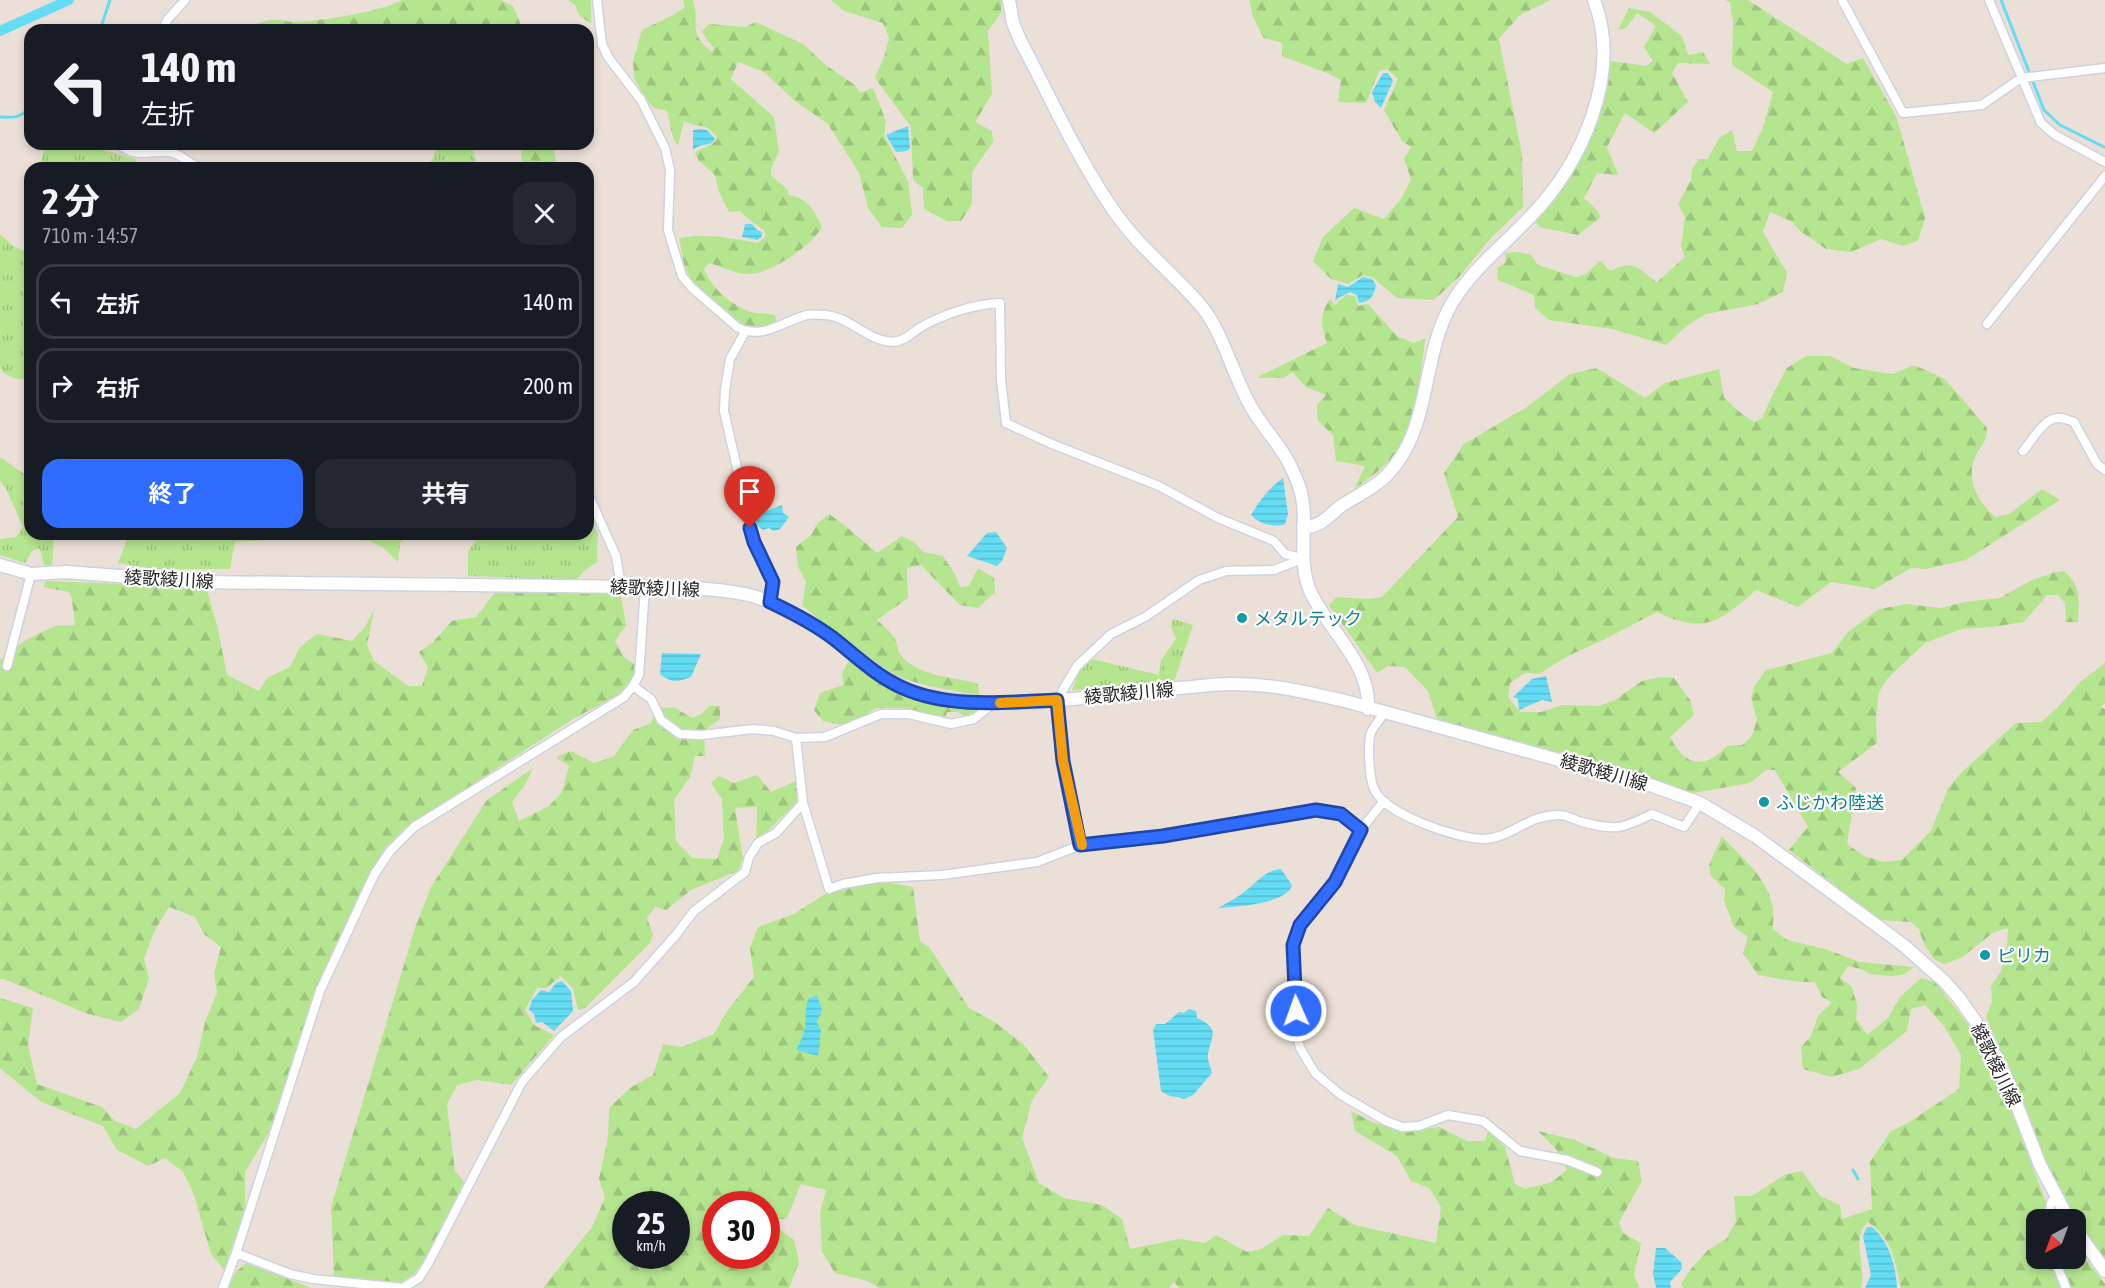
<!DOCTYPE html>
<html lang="ja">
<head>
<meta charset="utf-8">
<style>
  :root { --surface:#171b24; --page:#242831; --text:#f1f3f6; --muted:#9ea1a6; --line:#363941; --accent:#306cff }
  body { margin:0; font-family:"Asap Condensed","Noto Sans JP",sans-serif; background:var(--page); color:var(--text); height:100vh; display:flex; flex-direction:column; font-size:22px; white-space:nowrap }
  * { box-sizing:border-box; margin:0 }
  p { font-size:20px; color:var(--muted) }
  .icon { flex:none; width:33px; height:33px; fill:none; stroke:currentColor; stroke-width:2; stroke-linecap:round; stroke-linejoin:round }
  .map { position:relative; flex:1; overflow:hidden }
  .panel { position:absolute; left:24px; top:162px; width:570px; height:378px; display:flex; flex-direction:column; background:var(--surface); border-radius:18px; box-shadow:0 3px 9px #0003 }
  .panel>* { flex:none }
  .banner { position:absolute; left:24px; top:24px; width:570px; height:126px; border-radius:18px; box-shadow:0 3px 9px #0003; background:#171b24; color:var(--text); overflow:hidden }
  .needle { width:39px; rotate:221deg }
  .buttons { position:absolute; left:2026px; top:1209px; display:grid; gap:12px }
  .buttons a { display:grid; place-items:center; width:60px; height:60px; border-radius:12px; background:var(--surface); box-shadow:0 3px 9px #0003; font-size:30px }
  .speed { position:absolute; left:612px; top:1191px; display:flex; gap:12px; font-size:30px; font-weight:700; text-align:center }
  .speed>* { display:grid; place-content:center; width:78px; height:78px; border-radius:50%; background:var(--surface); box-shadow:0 3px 9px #0003; line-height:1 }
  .speed small { font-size:15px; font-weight:400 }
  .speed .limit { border:9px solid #d22; background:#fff; color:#111 }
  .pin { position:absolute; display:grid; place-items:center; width:51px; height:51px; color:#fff; margin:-62px -26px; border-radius:50% 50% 50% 0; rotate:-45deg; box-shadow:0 0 6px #0007 }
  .pin .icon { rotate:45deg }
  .me { position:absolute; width:66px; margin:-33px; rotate:358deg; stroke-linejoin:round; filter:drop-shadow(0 0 4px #0008) }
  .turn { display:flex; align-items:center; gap:21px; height:126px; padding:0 18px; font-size:27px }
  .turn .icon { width:78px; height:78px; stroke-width:2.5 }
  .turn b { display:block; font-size:42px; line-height:51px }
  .round { display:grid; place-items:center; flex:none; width:63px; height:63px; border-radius:18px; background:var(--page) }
  .headline { display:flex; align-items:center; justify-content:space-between; height:102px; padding:0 18px }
  h1 { font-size:36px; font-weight:700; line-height:45px }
  .cta { display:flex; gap:12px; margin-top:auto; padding:12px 18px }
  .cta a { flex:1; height:69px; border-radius:18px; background:var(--accent); color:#fff; font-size:24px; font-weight:700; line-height:69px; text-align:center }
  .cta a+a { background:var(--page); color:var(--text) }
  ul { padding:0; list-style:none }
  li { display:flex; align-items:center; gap:18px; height:75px; margin:0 12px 9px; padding:0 6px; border:3px solid var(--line); border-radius:18px }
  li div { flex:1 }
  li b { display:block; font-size:22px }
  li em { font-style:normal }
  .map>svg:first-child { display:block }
</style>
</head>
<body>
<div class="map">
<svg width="2105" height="1288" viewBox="0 0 2105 1288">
  <defs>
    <pattern id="grass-tufts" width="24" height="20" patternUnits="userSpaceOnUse" patternTransform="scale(1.5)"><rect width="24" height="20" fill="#b6e590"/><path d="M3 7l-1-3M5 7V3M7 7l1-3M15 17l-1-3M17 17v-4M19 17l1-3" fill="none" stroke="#9cc47c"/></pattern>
    <pattern id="forest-firs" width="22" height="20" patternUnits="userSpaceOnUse" patternTransform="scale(1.5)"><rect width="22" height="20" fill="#b6e590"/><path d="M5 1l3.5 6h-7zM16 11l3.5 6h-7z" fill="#9cc47c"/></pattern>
    <pattern id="water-rules" width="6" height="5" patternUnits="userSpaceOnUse" patternTransform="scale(1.5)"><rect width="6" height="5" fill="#64dcf3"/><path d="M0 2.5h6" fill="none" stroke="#57bdd0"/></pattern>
  </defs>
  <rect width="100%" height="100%" fill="#ebe0d7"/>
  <!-- grass -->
  <path fill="url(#grass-tufts)" d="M46 144C77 144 105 149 135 159L140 168H39Z
    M438 144H472L477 168H421L432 160Z
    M0 234 12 245 28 253 30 251V378C20 381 6 378 0 368Z
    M0 457 30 478V534H54L52 565H44L40 549 33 550 25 563 0 555V539L16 537 23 527 7 491 0 481Z
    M588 507 598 535 597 562 585 570 576 580 468 576V552L480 534H588Z
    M129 534H408L400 543 398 562 382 547 370 541 288 536 270 540 235 542 230 569H154L118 563Z
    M1173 619 1193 625 1174 682 1128 688 1072 690 1079 671 1093 659 1159 675 1161 660 1176 639 1171 626Z"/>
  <!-- forest -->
  <path fill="url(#forest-firs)" fill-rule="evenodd" d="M402 0H501L513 6 523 30H228L239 24C254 29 257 22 270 20 278 19 286 22 294 22 316 22 385 11 402 0Z
    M568 0H591V24L579 15 575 5Z
    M683 0H693C701 26 686 31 712 52L714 48 706 39 702 31 709 24 745 27 756 22 803 44 827 66 855 85 860 93 873 88 886 121 884 135 908 181 912 215 902 228 882 227 868 208 859 173 828 124 795 101 764 72 738 62 731 79 774 117 779 152 772 166 771 175 788 190V195C807 197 815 211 822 227 812 246 768 276 745 274 734 273 720 266 709 263L704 269C711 287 728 302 746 310 754 314 766 313 775 315L777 325 756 328 742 324 724 310 692 282 684 264 679 238C706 233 731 238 758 243L766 236 764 230C758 227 745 216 740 211L729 212 719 192 715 175 699 161 695 153C703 146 710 148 718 138 701 118 701 131 684 121L678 146C670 137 671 122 667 111L654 108 645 98 634 78 633 61 642 30 675 14 685 7Z
    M831 0H1002L1001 13 988 31 992 94 975 122 992 131 993 142 972 172V204L961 221H947L924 209 923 188 913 180 911 127 875 78 884 57 889 38 883 23 844 11Z
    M1249 0H1551L1520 15 1499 39 1522 154 1523 207 1490 239 1459 277 1434 300 1397 298 1372 277 1363 275 1348 284 1331 279 1313 261 1323 237 1354 208 1384 219 1402 198 1411 179 1404 159 1411 147 1402 141 1384 110 1398 79 1387 69 1379 71 1366 103 1338 102 1341 80 1329 74 1282 56V43L1264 38 1253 17Z
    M1725 0H1748L1847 64 1863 58 1896 116 1909 161 1925 218 1918 241 1903 246 1881 239 1851 252 1826 249 1800 231 1791 221 1770 212 1763 232 1787 273 1783 292 1758 304 1706 314 1688 325 1666 345 1612 329 1549 320 1535 308 1534 295 1498 280 1497 268 1506 262 1505 253 1518 252 1531 255 1538 265 1576 277 1586 274 1600 261 1610 271C1635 259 1637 268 1657 282L1685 257 1681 247 1685 217 1678 204 1691 180 1692 169 1699 159H1708L1719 138 1732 130 1737 151H1752L1763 127 1773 92 1732 65 1733 23 1730 2Z
    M1629 8 1650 12 1682 36 1688 55 1703 52 1710 64 1678 63 1672 73 1688 102 1654 133 1625 113 1607 147 1618 175 1597 173 1584 198 1597 210 1601 217 1578 235 1540 227 1535 222C1562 187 1587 150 1601 108 1606 93 1608 77 1611 61L1646 66 1653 61 1644 47 1656 26 1637 13 1626 28 1618 30Z
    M521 144H552L558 168H522Z
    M1346 295 1355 296 1358 306 1368 304 1397 336 1413 343 1425 339C1422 369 1414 428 1396 452 1385 468 1369 478 1354 489L1365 466 1336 461 1333 435 1318 421 1317 404 1326 395 1306 387 1292 372 1284 378H1256L1327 343C1321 326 1319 315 1330 299L1335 305Z
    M1806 356H1830L1854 368 1893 374 1914 365 1945 379 1987 428C1987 445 1980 444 1975 458 1965 481 1979 502 1995 517L2009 514 2042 489 2060 500 1966 560 1926 569 1911 568 1875 589 1831 582 1798 607 1756 590C1720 622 1704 635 1657 612L1605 639 1568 656 1539 674 1525 673 1510 683 1508 697 1520 712H1541L1563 705 1599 706 1615 700 1642 681 1660 677 1674 678 1690 700 1694 715 1670 737C1686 767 1704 770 1727 746L1742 745 1752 736 1757 720 1751 698 1755 685 1766 670 1832 653 1848 632 1879 609 1907 604 1940 608 1965 602 2000 598 2030 581 2055 572 2064 571C2082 587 2079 600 2078 622H2066L2065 603 2058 595H2047L2024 622 1992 627 1962 629 1925 643 1888 678 1879 692 1876 719 1877 743 1838 772 1856 788 1847 844 1864 856 1884 862 1902 860 1931 831 1948 788 1962 772 2016 723 2041 722 2057 708 2080 682 2105 663V703L2101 707 2105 709V1262C2087 1237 2071 1215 2058 1188 2030 1132 2012 1073 1986 1017L1992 1001 1991 986 2001 971 2007 945 2008 928 1994 932 1961 958 1944 964 1934 959 1924 944 1919 929 1911 922 1880 920 1789 850 1808 827 1775 770H1766L1750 783 1693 793 1534 746 1438 722 1428 691 1405 667 1388 666 1377 673 1329 605 1336 597 1369 599 1382 597 1458 517 1444 473 1464 444 1527 407 1570 374 1597 368 1645 398 1665 383 1719 369 1724 398 1742 414 1754 422 1762 418 1774 392 1787 368Z
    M829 514 843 524 877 553 902 536 914 542 923 552 943 556 955 574 960 587 969 586 978 568 994 578 995 592 978 608 960 605 921 565 907 568 908 598 877 620C883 626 893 633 896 641 898 645 897 650 900 654 917 677 953 676 978 684L979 695C952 690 920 687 894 674 863 659 829 627 802 605L806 582 798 567 796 547 811 535 818 523Z
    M46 581 206 587 218 629 227 675 259 691 267 678 290 667 300 647 317 634 352 641 365 627 374 610 367 645 374 661 408 686H422L428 667 419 652 432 643 452 621 476 617 496 591H620L626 625 615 641 623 656 637 666 630 684 616 696 573 719 410 825 386 847 370 874 334 951 268 1134 245 1172V1209L224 1270 211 1254 193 1192 183 1172 165 1158 148 1166 117 1150 103 1126 41 1102 0 1068V998L33 1008 28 1045 37 1084 102 1107 115 1121 136 1129 180 1093 197 1057 205 1022 217 993 214 973 221 947 204 934 195 917 169 907 155 930 144 958 149 978 139 1009 121 1022 85 1013 4 979H0V660L24 641 55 626 75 625 72 600 69 592 43 587Z
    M849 660C890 688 929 703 979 709L965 717 958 712H947L945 720 904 708H876L855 722 842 725 823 721 814 710 820 693 844 685 842 674Z
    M709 706H720V719L704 731 705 756H695L690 777 674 800 676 841 692 858 717 859 724 839 722 799 711 783 719 776 734 783 757 775 771 792 798 780 797 802 769 830 756 839 757 807 735 808 743 859 738 871 691 890 666 910 655 907 647 918 653 934 650 943 585 1008 578 1010 573 989 561 976 546 988H537L525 1010 534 1025 554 1035 511 1085 477 1080 457 1085 447 1104 455 1171 466 1184 425 1262 413 1275 400 1283 334 1277 331 1207 415 928 431 887 487 800 533 768 525 785 512 802 519 821 549 806 562 792 569 766 556 757 571 751 594 763 613 757 633 730 651 723 658 707 675 708 692 718 702 714Z
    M1722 836C1741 858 1766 875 1772 905 1774 913 1773 922 1773 929L1787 940 1825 949 1860 962 1914 967 1903 975 1891 976 1870 974 1861 969 1848 966 1840 978 1852 987 1857 1005 1856 1018 1867 1035 1888 1018 1900 997 1921 978 1935 982 1982 1042 2008 1102 2047 1205 2057 1219 2037 1220V1258H2076V1246L2105 1284V1288H1901C1894 1259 1894 1241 1868 1222 1850 1238 1867 1268 1861 1288H1683L1681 1284 1691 1269 1708 1250 1726 1239 1736 1221 1734 1196H1752L1784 1175 1802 1171 1820 1196 1840 1205 1842 1219 1872 1209 1870 1162 1891 1131 1908 1123 1959 1089 1961 1055 1944 1026 1925 1005 1911 1009 1907 1031 1859 1069 1831 1077 1803 1069 1801 1047 1811 1036 1818 1016 1832 1002 1822 997 1815 982C1793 983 1779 978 1758 975L1743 953 1748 937 1734 927 1724 900 1725 889 1711 876 1709 865Z
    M880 881 913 887 920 941 930 948 969 1008 996 1023 1023 1044 1049 1077 1032 1100 1022 1138 1039 1183 1064 1198 1102 1205 1122 1219 1130 1249 1179 1239 1205 1243 1216 1235 1247 1252 1261 1249 1283 1235 1309 1236 1328 1208 1355 1225 1436 1243 1441 1207 1429 1188 1411 1181 1397 1156 1355 1131 1351 1111 1374 1123 1406 1131 1439 1127 1467 1141H1485L1488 1131 1505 1147 1515 1184 1525 1189 1552 1182 1567 1170 1556 1149 1538 1131 1575 1140 1614 1158 1638 1161 1642 1181 1619 1222 1623 1233 1641 1243 1634 1275 1639 1288H1179L1174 1282 1169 1288H880L867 1281 835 1273 822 1252 820 1213 826 1190 801 1184 787 1218 770 1222 794 1240 799 1262 789 1288H543L592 1227 605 1198 599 1179 608 1137 609 1108 630 1088 653 1075 663 1044 682 1047 714 1034 725 1014 754 977 750 947 758 927 794 914 825 894ZM626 1204H676V1256H626ZM716 1204H766V1256H716Z
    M246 1263 311 1288H312H228L236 1272Z"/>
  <!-- water -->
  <path fill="url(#water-rules)" d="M1383 73H1388L1393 81 1381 108 1375 102 1372 92Z
    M908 126 910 148 907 151 896 152 886 135Z
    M700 129 707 130 715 139 712 143 699 146 693 150V130Z
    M745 224H752L757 230 762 232V236L758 240 742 237Z
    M1363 277 1372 279 1376 285C1373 297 1371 301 1359 303L1357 295 1350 292 1340 297 1335 301 1338 284 1348 287Z
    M1283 478 1288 514 1285 524C1274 528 1259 524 1251 515 1260 500 1268 489 1283 478Z
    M782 505 783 513 789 517 780 529 774 531 769 528 763 530 752 521 756 515Z
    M996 532 1007 548 1002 561 997 566 967 556 987 533Z
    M662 653 701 654 691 677C678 682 671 683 660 674Z
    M1546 676 1552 702 1542 700 1519 710 1518 699 1513 697 1532 679Z
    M1281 869 1292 885C1287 904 1236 907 1218 908 1228 902 1239 897 1248 889 1259 880 1266 870 1281 869Z
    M562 981 571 991 573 1011 554 1031 542 1022 536 1023 534 1014 529 1010 532 1000 541 990 549 992 556 983Z
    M817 995 822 1010 817 1022 821 1030 818 1056 796 1050C800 1042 805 1034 805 1025 806 1016 805 1009 808 999Z
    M1189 1009 1196 1011 1197 1018C1224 1030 1208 1038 1208 1058 1208 1063 1211 1068 1212 1073L1193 1095 1184 1099C1175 1096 1168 1097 1161 1091L1153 1030 1156 1024H1165L1179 1012 1184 1013Z
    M1867 1227H1872C1889 1241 1896 1266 1897 1288H1865L1871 1275 1863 1236Z
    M1656 1248H1665L1681 1262 1682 1269 1670 1282 1671 1288H1656L1653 1274Z"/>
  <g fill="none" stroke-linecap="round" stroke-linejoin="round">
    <!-- stream -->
    <path stroke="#64dcf3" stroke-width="3" d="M2001 0 2044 110 2060 125 2104 147
      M100 30 110 0
      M30 76 28 81 30 96
      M0 117C13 118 22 118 30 106
      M1853 1170 1858 1179"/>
    <!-- canal -->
    <path stroke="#64dcf3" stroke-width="10" d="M0 31 69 0"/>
    <defs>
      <path id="street" d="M597 0 602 44 608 57 641 100 665 148 670 170 668 230 682 276 692 288 737 327C762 341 783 321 807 315 812 314 820 315 825 315 850 316 874 347 898 341 907 339 913 332 921 327 944 314 974 304 1000 303L1001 380 1006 423 1052 444 1159 486 1218 518 1274 541 1285 554 1302 558
        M1842 0 1903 113 1982 105 2021 78 2105 68
        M1989 0 2041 123 2055 135 2105 162
        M162 30 168 19 185 0
        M119 144C135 159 150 150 169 152 181 153 189 165 199 167 205 168 212 168 219 168
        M1987 324 2105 176
        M745 332 730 359 725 390 724 411 754 542 773 582 769 602
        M2023 451C2032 441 2044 417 2059 418 2064 418 2069 420 2074 422L2097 464 2105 470
        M588 494 616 556 621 586
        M7 666 31 574
        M633 686 651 699 661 720 680 734 702 735 753 729 774 731 796 738 825 737 881 714H909L951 724 974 719 994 703
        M1384 713C1380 720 1371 729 1370 736 1368 748 1369 781 1375 791 1388 815 1455 838 1482 839 1509 840 1527 814 1560 815 1567 815 1574 820 1582 822 1615 831 1622 829 1652 814L1684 827 1700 803
        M796 738 803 803 829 889 843 884 877 878 942 875 1037 862 1081 845 1163 836 1315 810 1341 814 1361 830
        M1384 801 1359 832 1335 882 1300 925 1293 945 1296 1032 1300 1048 1315 1073 1341 1095 1386 1121 1402 1127 1419 1126 1448 1115 1483 1121 1520 1151 1567 1160 1597 1172
        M1081 845 1063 761 1057 700 1077 666 1111 634 1145 617 1199 580 1226 571 1274 570 1302 559
        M2049 1220 2051 1203 2055 1196
        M236 1253 290 1274 313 1279 403 1288 419 1278 429 1262 522 1082 561 1037 634 982 675 936 694 911 745 872 749 857 758 843 776 833 803 803
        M2054 1258 2066 1288
        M223 1288 236 1253 320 991 374 875 390 851 414 827 624 697 633 686 639 675 645 587"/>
      <path id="secondary" d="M1009 0 1013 23 1020 40C1051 98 1078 160 1116 214 1141 249 1175 275 1202 307 1223 333 1233 375 1250 405 1261 426 1280 444 1290 465 1293 472 1297 479 1299 486 1311 520 1295 558 1311 593 1329 631 1371 664 1368 709
        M1303 527C1320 528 1328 516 1341 506 1356 496 1373 489 1386 476 1433 429 1420 357 1452 303 1472 269 1504 245 1531 216 1583 162 1622 73 1594 0
        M0 565 31 574 65 572 200 582 645 587C677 587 722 588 753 596 769 601 784 608 799 616 850 644 877 687 938 698 1015 711 1101 695 1178 688 1195 687 1212 684 1228 684 1268 683 1306 692 1345 701L1653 786 1700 803 1755 836 1902 944 1944 981 1959 998 1985 1035 2006 1077 2040 1165 2069 1220
        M2076 1230 2105 1271"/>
    </defs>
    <!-- street casing -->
    <use href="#street" stroke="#cdd3e1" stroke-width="11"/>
    <!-- secondary casing -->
    <use href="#secondary" stroke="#cdd3e1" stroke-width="15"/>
    <!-- street -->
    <use href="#street" stroke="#fff" stroke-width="8"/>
    <!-- secondary -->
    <use href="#secondary" stroke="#fff" stroke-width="12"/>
  </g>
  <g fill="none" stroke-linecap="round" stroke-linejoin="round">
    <defs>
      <path id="route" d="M750 528 754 542 773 582 770 602C791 612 813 623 833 638 856 656 876 676 903 688 949 709 1009 702 1057 700L1063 761 1080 845 1163 836 1316 810 1341 814 1361 830 1335 882 1300 925 1293 945 1296 1011"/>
    </defs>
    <!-- route casing -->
    <use href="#route" stroke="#1f46a6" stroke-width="15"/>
    <!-- route -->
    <use href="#route" stroke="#306cff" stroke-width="10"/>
    <!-- slow -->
    <path stroke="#f59e0b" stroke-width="10" d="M1000 703 1057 700 1063 761 1082 845"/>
  </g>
  <!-- markers -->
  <g fill="#0f9aa8" stroke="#fff" stroke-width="2">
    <circle cx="1242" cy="618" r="6"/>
    <circle cx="1764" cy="802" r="6"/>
    <circle cx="1985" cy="955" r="6"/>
  </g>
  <g text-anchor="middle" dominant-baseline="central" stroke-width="4.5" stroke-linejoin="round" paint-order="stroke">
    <!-- street labels -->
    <g font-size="18" fill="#272727" stroke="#fff">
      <text transform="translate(169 579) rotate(3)">綾歌綾川線</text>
      <text transform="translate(655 588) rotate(2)">綾歌綾川線</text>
      <text transform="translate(1129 693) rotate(-5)">綾歌綾川線</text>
      <text transform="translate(1604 772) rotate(16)">綾歌綾川線</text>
      <text transform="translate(1996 1065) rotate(64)">綾歌綾川線</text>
    </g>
    <!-- culture labels -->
    <g font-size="18" fill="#0d838f" stroke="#fff" text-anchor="start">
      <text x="1254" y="618">メタルテック</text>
      <text x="1776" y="802">ふじかわ陸送</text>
      <text x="1997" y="955">ピリカ</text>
    </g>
  </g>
</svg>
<div class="buttons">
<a><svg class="needle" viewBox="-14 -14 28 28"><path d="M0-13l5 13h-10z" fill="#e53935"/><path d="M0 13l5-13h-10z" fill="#9ea1a6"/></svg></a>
</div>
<div class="speed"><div>25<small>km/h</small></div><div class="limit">30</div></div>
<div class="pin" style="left:750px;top:528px;background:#d93025"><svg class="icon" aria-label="arrive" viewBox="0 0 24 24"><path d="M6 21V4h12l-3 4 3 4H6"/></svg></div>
<svg class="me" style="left:1296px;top:1011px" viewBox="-20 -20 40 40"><circle r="17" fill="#306cff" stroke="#fff" stroke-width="3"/><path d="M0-11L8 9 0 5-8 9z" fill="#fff"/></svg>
<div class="banner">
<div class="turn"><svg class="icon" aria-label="left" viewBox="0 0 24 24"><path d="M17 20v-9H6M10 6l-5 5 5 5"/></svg><div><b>140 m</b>左折</div></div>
</div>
<section class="panel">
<div class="headline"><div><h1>2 分</h1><p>710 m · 14:57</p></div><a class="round"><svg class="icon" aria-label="close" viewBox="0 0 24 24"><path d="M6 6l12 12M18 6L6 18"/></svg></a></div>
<ul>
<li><svg class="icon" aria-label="left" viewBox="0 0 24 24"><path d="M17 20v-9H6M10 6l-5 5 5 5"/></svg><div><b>左折</b></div><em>140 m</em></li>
<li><svg class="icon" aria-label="right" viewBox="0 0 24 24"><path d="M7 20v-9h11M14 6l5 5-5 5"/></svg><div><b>右折</b></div><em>200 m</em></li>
</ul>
<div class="cta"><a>終了</a><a>共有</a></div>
</section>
</div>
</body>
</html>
